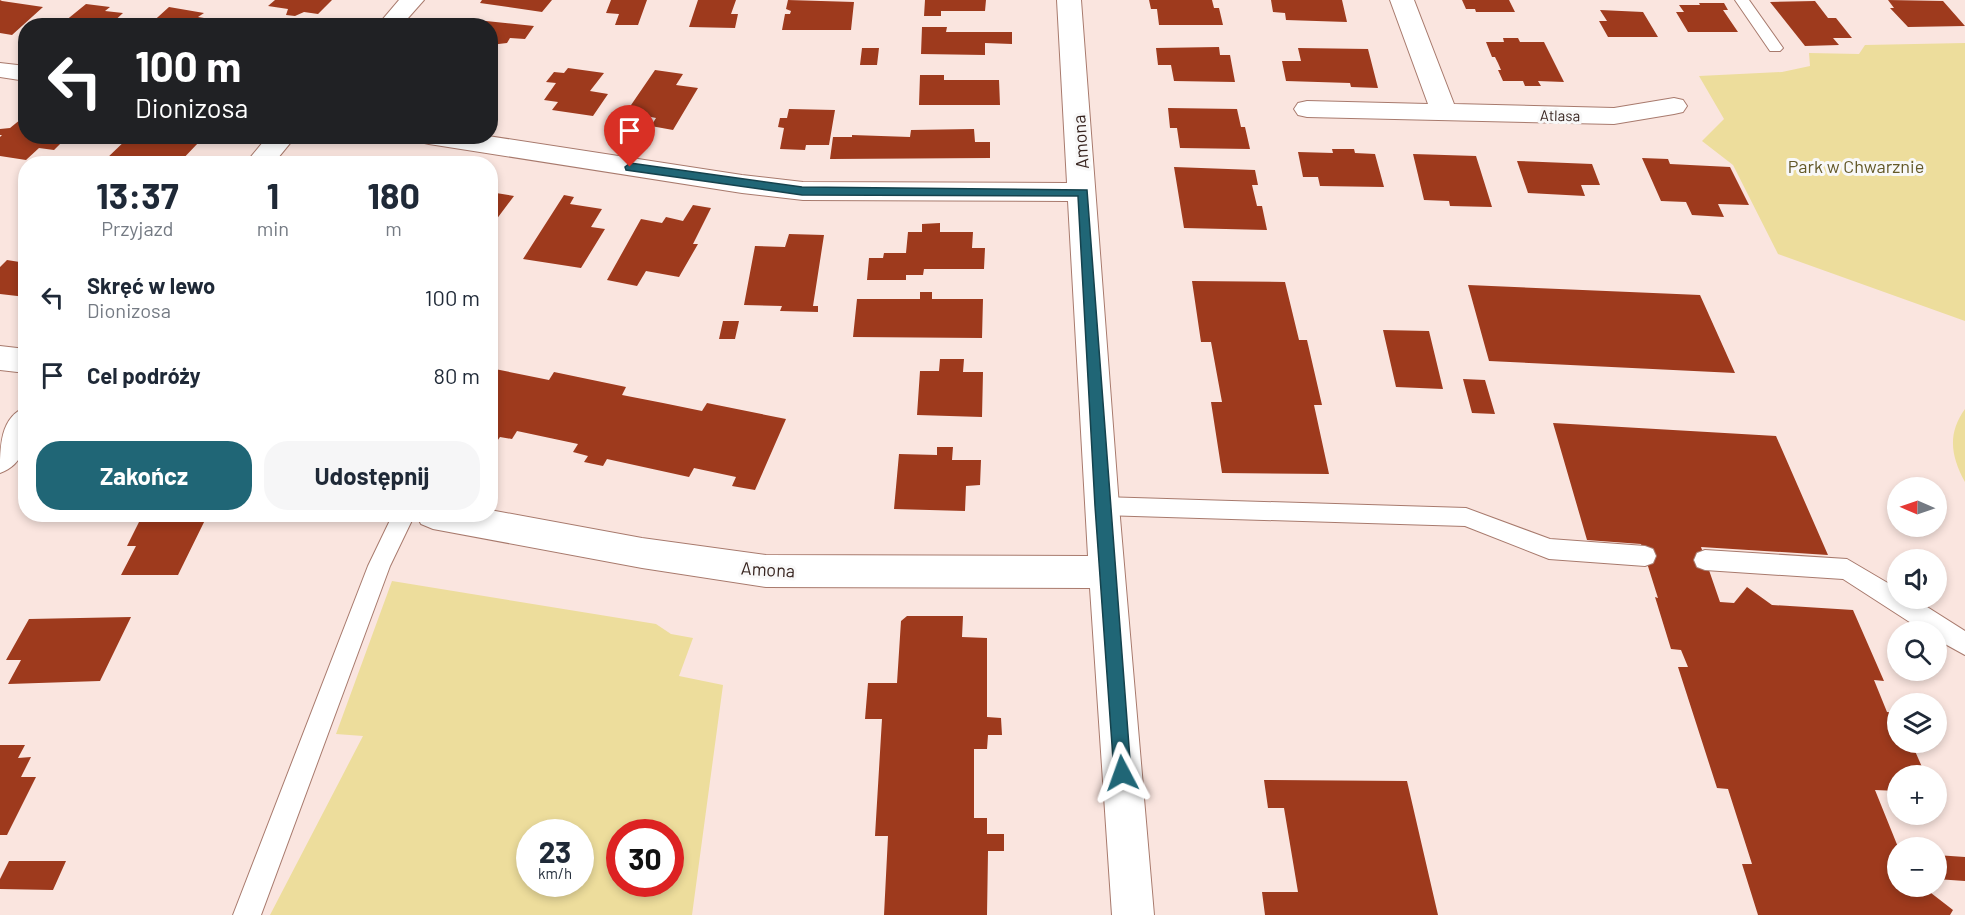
<!DOCTYPE html>
<html lang="pl">
<head>
<meta charset="utf-8">
<style>
  :root { --surface:#fff; --page:#f6f6f7; --text:#1f2937; --muted:#747a83; --accent:#206676 }
  body { margin:0; font-family:Barlow,sans-serif; background:var(--page); color:var(--text); height:100vh; display:flex; flex-direction:column; font-size:22px; white-space:nowrap }
  * { box-sizing:border-box; margin:0 }
  p { font-size:20px; color:var(--muted) }
  .icon { flex:none; width:33px; height:33px; fill:none; stroke:currentColor; stroke-width:2; stroke-linecap:round; stroke-linejoin:round }
  .map { position:relative; flex:1; overflow:hidden }
  .drawer { position:absolute; left:18px; top:156px; width:480px; height:366px; display:flex; flex-direction:column; background:var(--surface); border-radius:24px; box-shadow:0 3px 9px #0003 }
  .drawer>* { flex:none }
  .top-card { position:absolute; left:18px; top:18px; width:480px; height:126px; border-radius:24px; box-shadow:0 3px 9px #0003; background:#202124; color:#fff; overflow:hidden }
  .needle { width:39px; rotate:272deg }
  .buttons { position:absolute; left:1887px; top:477px; display:grid; gap:12px }
  .buttons a { display:grid; place-items:center; width:60px; height:60px; border-radius:50%; background:var(--surface); box-shadow:0 3px 9px #0003; font-size:30px }
  .speed { position:absolute; left:516px; top:819px; display:flex; gap:12px; font-size:30px; font-weight:700; text-align:center }
  .speed>* { display:grid; place-content:center; width:78px; height:78px; border-radius:50%; background:var(--surface); box-shadow:0 3px 9px #0003; line-height:1 }
  .speed small { font-size:15px; font-weight:400 }
  .speed .limit { border:9px solid #d22; background:#fff; color:#111 }
  .pin { position:absolute; display:grid; place-items:center; width:51px; height:51px; color:#fff; margin:-62px -26px; border-radius:50% 50% 50% 0; rotate:-45deg; box-shadow:0 0 6px #0007 }
  .pin .icon { rotate:45deg }
  .me { position:absolute; width:66px; margin:-33px; rotate:356deg; stroke-linejoin:round; filter:drop-shadow(0 0 4px #0008) }
  .turn { display:flex; align-items:center; gap:21px; height:126px; padding:0 18px; font-size:27px }
  .turn .icon { width:78px; height:78px; stroke-width:2.5 }
  .turn b { display:block; font-size:42px; line-height:51px }
  .eta { display:flex; justify-content:space-evenly; align-items:center; height:102px; text-align:center }
  .eta b { font-size:36px; font-weight:700; line-height:42px }
  .primary-button { display:flex; gap:12px; margin-top:auto; padding:12px 18px }
  .primary-button a { flex:1; height:69px; border-radius:24px; background:var(--accent); color:#fff; font-size:24px; font-weight:700; line-height:69px; text-align:center }
  .primary-button a+a { background:var(--page); color:var(--text) }
  ul { padding:0; list-style:none }
  li { display:flex; align-items:center; gap:18px; height:78px; padding:0 18px }
  li div { flex:1 }
  li b { display:block; font-size:22px }
  li em { font-style:normal }
  .map>svg:first-child { display:block }
</style>
</head>
<body>
<div class="map">
<svg width="1965" height="915" viewBox="0 0 1965 915">
  <rect width="100%" height="100%" fill="#fae5df"/>
  <!-- green -->
  <path fill="#eddd9c" fill-rule="evenodd" d="M1965 43V321L1778 254 1733 165 1702 141 1724 119 1699 76 1782 72 1810 66 1809 53 1859 54 1865 45Z
    M1965 409V482C1951 456 1947 434 1965 409Z
    M392 581 656 624 671 634 693 638 679 676 723 685 692 915H270L363 736 336 734ZM530 832H580V884H530ZM620 832H670V884H620Z"/>
  <!-- building -->
  <path fill="#9e3a1d" d="M0 0 2 1 43 7 12 35 0 33Z
    M275 0H332L318 14 304 12 295 16 286 15 288 9 268 6Z
    M482 0H552L542 12 480 3Z
    M611 0H647L638 25H615L619 14 606 13Z
    M698 0H736L731 14H738L735 28 689 27Z
    M788 0 854 2 851 30H782L785 14H790L791 11 786 9Z
    M925 0H986L985 11H941V16H924Z
    M1149 0H1212L1214 8H1219L1223 25H1159L1157 9H1151Z
    M1271 0H1342L1347 22 1286 20 1285 13 1273 12Z
    M1462 0H1509L1515 12H1476L1475 9H1466Z
    M1888 0 1943 1 1965 26 1908 27 1890 8H1894Z
    M1815 1 1828 18H1836L1852 38H1833L1839 45 1805 46 1770 2Z
    M1699 3H1724L1728 10H1723L1738 32H1688L1676 12H1684L1679 5H1700Z
    M86 4 110 7 105 11 123 13 109 26H59Z
    M169 7 204 13 198 17 204 18 196 26H148Z
    M1600 10 1643 12 1658 37H1608L1599 21H1607Z
    M467 19 534 26 525 39 510 38 507 43 490 45V26H463Z
    M922 27H947L946 32H1012V44L985 43V55L921 54Z
    M1503 38H1518L1520 42H1544L1564 82 1538 81 1541 86H1525L1523 81H1503L1498 70H1501L1498 63 1495 57H1492L1486 42H1504Z
    M1219 47 1220 55H1230L1235 82 1174 81 1171 65H1158L1156 48Z
    M862 48H879L877 65H860Z
    M1298 48 1368 49 1378 88 1351 87 1350 83 1286 81 1282 61H1301Z
    M568 68 604 73 590 91 608 94 593 116 552 110 558 102 544 100 556 83 546 82 554 72 564 73Z
    M655 70 683 74 676 85 698 88 673 130 651 126 656 118 641 115 644 110 629 108Z
    M920 75H944V80H999L1000 105H919Z
    M1168 108 1237 109 1241 127H1245L1250 149 1180 148 1177 128H1170Z
    M789 109 835 110 829 145H806L805 150 780 149 784 128 778 127 780 118H787Z
    M26 115V136H68L54 150 39 148 26 160 0 156V137L2 135H0V129L10 128Z
    M974 129 975 142H990V158L830 159 833 137H852V135L910 137 911 130Z
    M130 136H161L199 142 178 164 146 160 143 164H123L105 160Z
    M1332 149H1354L1355 153 1375 154 1384 187 1320 186 1318 177H1303L1298 152 1333 153Z
    M1413 154 1476 156 1492 207 1450 206 1449 201 1424 200Z
    M336 157 369 162 368 164H330Z
    M1642 158 1668 159 1670 164 1730 167 1749 205 1718 204 1724 217 1692 215 1686 202 1661 201Z
    M1517 161 1592 164 1600 185H1581L1585 196 1528 193Z
    M1174 167 1255 170 1258 185H1252L1257 206H1262L1267 230 1184 228Z
    M490 192 514 196 490 228Z
    M564 195 574 197 570 204 602 209 591 227 605 229 581 268 523 259Z
    M693 205 711 208 693 244H698L679 277 646 271 637 286 607 280 641 219 662 223 666 217 683 221Z
    M940 223V232H973L972 248H985L984 269H924L923 275H906V280H867L869 258H883L884 253H906L908 232H922V224Z
    M789 234 824 235 813 306H818V312L780 311 782 306 744 305 755 246 785 247Z
    M7 260 26 263V297L0 294V267Z
    M1192 281 1285 282 1299 340H1307L1322 405H1314L1329 474 1222 473 1211 402H1222L1211 342H1201Z
    M1468 285 1700 295 1735 373 1489 361Z
    M920 292H932V299H983L982 338 853 337 857 299H920Z
    M723 321H739L735 339H719Z
    M1383 330 1429 331 1443 389 1396 387Z
    M940 359H964L963 372H983L982 417 917 415 920 371H939Z
    M490 368 549 380 554 372 626 387 622 395 663 403 702 411 707 403 786 419 755 490 732 486 736 477 694 468 689 477 607 459 603 466 584 462 588 456 573 452 578 444 517 431 512 439 500 437 495 444 490 443Z
    M1463 379 1485 380 1495 414 1472 413Z
    M1553 423 1776 436 1828 555 1701 547 1720 602 1734 603 1747 587 1772 605 1853 610 1884 681 1874 680 1887 712 1898 713V742H1911L1926 776H1898V791L1875 790 1898 847V886H1922L1953 910 1950 915H1758L1742 864H1752L1728 789 1717 788 1678 667H1688L1681 650 1671 649 1655 597 1658 598 1641 544 1587 540Z
    M937 447H953L952 460H981L980 485 966 486 965 511 894 509 899 454 937 455Z
    M143 514H208L178 575H121L136 546H127Z
    M907 616H963L962 637 987 638V717L1001 718 1002 735H988L987 749H974V818H987V834H1004V851H988L987 915H884L888 836H875L882 719H865L868 683H897L901 621Z
    M131 617 100 681 8 684 21 660H6L29 619Z
    M0 745H25L18 758 31 757 21 777H36L7 835H0Z
    M1264 780 1407 781 1438 915H1265L1262 892H1298L1284 808H1268Z
    M1936 855 1965 857V881L1936 879Z
    M9 861H66L53 890 0 889V879Z"/>
  <g fill="none" stroke-linecap="round" stroke-linejoin="round">
    <defs>
      <path id="service" d="M1735 0H1749L1783 48 1780 51H1770Z
        M1102 497 1466 508 1550 539 1645 546 1653 549 1656 556 1653 563 1645 566 1549 559 1465 526 1102 515 1094 512 1091 506 1094 500Z
        M393 514H415L390 566 261 915H233L368 566Z
        M1705 550 1847 559 1898 589V598H1913L1965 631V655L1936 639V632H1925L1843 579 1705 570 1697 567 1694 560 1697 553Z"/>
      <path id="minor" d="M399 0H424L401 26H377Z
        M1057 0H1081L1119 506 1154 915H1112L1090 588 766 587 642 568 433 529 421 524 416 514H490V510L642 538 766 555 1088 556 1068 201 803 200 742 193 429 144 420 142 416 136H488L742 175 803 182 1067 183Z
        M1390 0H1414L1454 104 1614 108 1674 98 1683 100 1687 106 1683 112 1674 114 1614 124 1307 117 1298 115 1294 109 1298 103 1307 101 1428 104Z
        M0 63 26 66V81L0 77Z
        M268 136H296L273 164H245Z
        M0 346 26 349V373L0 370Z
        M26 407C26 434 30 462 0 473 0 447 0 417 26 407Z"/>
    </defs>
    <!-- service casing -->
    <use href="#service" stroke="#a87a6d" stroke-width="2"/>
    <!-- minor casing -->
    <use href="#minor" stroke="#a87a6d" stroke-width="2"/>
    <!-- service -->
    <use href="#service" fill="#fff" fill-rule="evenodd"/>
    <!-- minor -->
    <use href="#minor" fill="#fff" fill-rule="evenodd"/>
  </g>
  <!-- route -->
  <path fill="#206676" stroke="#15424d" stroke-width="1.5" d="M630 163 802 187 1087 190 1131 773 1128 779 1122 781 1116 779 1114 773 1095 506 1078 196 802 195 626 170 625 167Z"/>
  <g text-anchor="middle" dominant-baseline="central" stroke-width="6" stroke-linejoin="round" paint-order="stroke">
    <!-- far-street labels -->
    <g font-size="15" fill="#37241f" stroke="#f8f8f8">
      <text transform="translate(1560 115) rotate(1)">Atlasa</text>
    </g>
    <!-- street labels -->
    <g font-size="18" fill="#37241f" stroke="#f8f8f8">
      <text transform="translate(1080 142) rotate(-94)">Amona</text>
      <text transform="translate(768 569) rotate(3)">Amona</text>
    </g>
    <!-- park labels -->
    <g font-size="18" fill="#635828" stroke="#f8f8f8">
      <text x="1856" y="166">Park w Chwarznie</text>
    </g>
  </g>
</svg>
<div class="buttons">
<a><svg class="needle" viewBox="-14 -14 28 28"><path d="M0-13l5 13h-10z" fill="#e53935"/><path d="M0 13l5-13h-10z" fill="#747a83"/></svg></a>
<a><svg class="icon" aria-label="sound" viewBox="0 0 24 24"><path d="M4 9h4l5-4v14l-5-4H4zM17 9q2 3 0 6"/></svg></a>
<a><svg class="icon" aria-label="search" viewBox="0 0 24 24"><circle cx="10" cy="10" r="6"/><path d="M15 15l6 6"/></svg></a>
<a><svg class="icon" aria-label="layers" viewBox="0 0 24 24"><path d="M12 4l9 5-9 5-9-5zM3 14l9 5 9-5"/></svg></a>
<a>+</a>
<a>−</a>
</div>
<div class="speed"><div>23<small>km/h</small></div><div class="limit">30</div></div>
<div class="pin" style="left:630px;top:167px;background:#d93025"><svg class="icon" aria-label="arrive" viewBox="0 0 24 24"><path d="M6 21V4h12l-3 4 3 4H6"/></svg></div>
<svg class="me" style="left:1122px;top:773px" viewBox="-20 -20 40 40"><path d="M0-17L14 15 0 8-14 15z" fill="#206676" stroke="#fff" stroke-width="4"/></svg>
<div class="top-card">
<div class="turn"><svg class="icon" aria-label="left" viewBox="0 0 24 24"><path d="M17 20v-9H6M10 6l-5 5 5 5"/></svg><div><b>100 m</b>Dionizosa</div></div>
</div>
<section class="drawer">
<div class="eta">
<div><b>13:37</b><p>Przyjazd</p></div>
<div><b>1</b><p>min</p></div>
<div><b>180</b><p>m</p></div>
</div>
<ul>
<li><svg class="icon" aria-label="left" viewBox="0 0 24 24"><path d="M17 20v-9H6M10 6l-5 5 5 5"/></svg><div><b>Skręć w lewo</b><p>Dionizosa</p></div><em>100 m</em></li>
<li><svg class="icon" aria-label="arrive" viewBox="0 0 24 24"><path d="M6 21V4h12l-3 4 3 4H6"/></svg><div><b>Cel podróży</b></div><em>80 m</em></li>
</ul>
<div class="primary-button"><a>Zakończ</a><a>Udostępnij</a></div>
</section>
</div>
</body>
</html>
